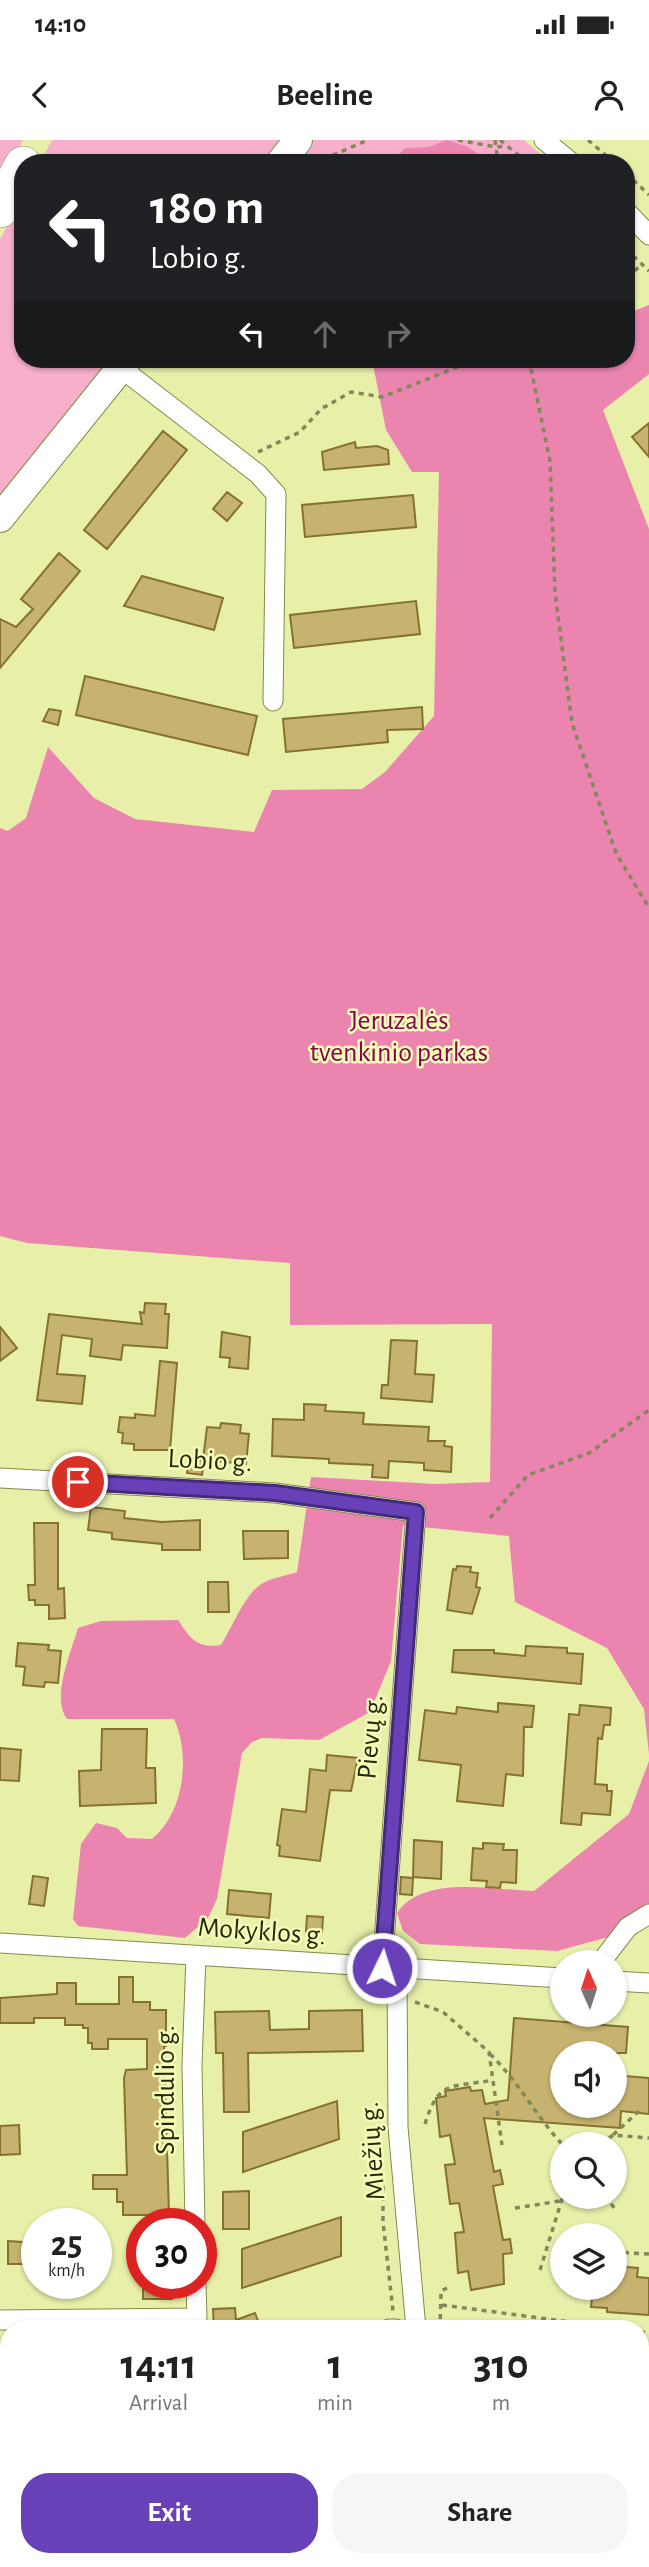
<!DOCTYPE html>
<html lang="en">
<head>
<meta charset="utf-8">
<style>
  :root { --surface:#fff; --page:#f6f6f6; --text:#222; --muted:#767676; --accent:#6841b9 }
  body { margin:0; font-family:"Alegreya Sans",sans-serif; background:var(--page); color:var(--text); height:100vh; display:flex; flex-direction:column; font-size:26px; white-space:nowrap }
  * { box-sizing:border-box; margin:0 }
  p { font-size:23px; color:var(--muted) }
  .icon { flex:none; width:38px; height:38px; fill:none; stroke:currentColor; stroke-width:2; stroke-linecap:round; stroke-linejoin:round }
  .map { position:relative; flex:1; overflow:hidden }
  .drawer { position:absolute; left:0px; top:2180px; width:649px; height:247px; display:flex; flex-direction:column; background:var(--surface); border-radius:28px 28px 0 0; box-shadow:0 2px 5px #0004 }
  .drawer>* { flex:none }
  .top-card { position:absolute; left:14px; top:14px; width:621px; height:214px; border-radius:28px; box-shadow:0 2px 5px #0004; background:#202124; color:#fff; overflow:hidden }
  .needle { width:46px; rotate:357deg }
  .buttons { position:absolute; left:550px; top:1810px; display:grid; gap:14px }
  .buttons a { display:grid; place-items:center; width:77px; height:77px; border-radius:50%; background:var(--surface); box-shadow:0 2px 5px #0004; font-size:35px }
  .speed { position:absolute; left:21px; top:2068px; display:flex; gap:14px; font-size:35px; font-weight:700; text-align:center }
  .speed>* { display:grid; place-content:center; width:91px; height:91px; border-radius:50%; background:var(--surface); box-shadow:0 2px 5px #0004; line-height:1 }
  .speed small { font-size:18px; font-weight:400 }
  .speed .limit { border:10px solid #d22; background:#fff; color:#111 }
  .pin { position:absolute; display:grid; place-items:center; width:60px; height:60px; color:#fff; margin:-30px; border:4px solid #fff; border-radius:50%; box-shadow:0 2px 7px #0007 }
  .me { position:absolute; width:77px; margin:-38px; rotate:4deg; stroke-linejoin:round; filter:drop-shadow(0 0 5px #0008) }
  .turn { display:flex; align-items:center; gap:24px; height:147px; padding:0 21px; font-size:32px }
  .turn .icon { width:91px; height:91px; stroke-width:2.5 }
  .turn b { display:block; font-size:49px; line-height:60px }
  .lanes { display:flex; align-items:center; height:66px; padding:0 21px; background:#0003; justify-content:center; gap:35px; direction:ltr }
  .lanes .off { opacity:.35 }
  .eta { display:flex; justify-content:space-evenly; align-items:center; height:119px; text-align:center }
  .eta b { font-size:42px; font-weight:700; line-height:49px }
  .primary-button { display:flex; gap:14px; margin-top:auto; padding:14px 21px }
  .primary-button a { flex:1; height:80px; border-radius:28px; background:var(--accent); color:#fff; font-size:28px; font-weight:700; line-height:80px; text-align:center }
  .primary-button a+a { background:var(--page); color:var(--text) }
  .status { display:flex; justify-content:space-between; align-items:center; height:49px; padding:0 35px; background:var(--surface); direction:ltr }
  .status svg { height:19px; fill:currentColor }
  header { display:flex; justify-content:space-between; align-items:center; height:91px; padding:0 21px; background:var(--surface); font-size:32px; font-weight:700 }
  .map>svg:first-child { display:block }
</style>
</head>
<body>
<div class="status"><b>14:10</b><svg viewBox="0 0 49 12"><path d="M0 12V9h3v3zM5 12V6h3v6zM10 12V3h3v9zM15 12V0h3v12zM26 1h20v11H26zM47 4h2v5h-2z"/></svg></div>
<header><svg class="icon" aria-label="back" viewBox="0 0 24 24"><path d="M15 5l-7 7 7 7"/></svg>Beeline<svg class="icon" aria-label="person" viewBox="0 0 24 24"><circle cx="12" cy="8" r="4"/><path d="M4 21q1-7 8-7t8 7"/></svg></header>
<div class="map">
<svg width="649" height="2427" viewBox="0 0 649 2427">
  <rect width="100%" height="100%" fill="#e7efa9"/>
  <!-- green -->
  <path fill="#f7afcc" d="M0 0H23L0 43Z
    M52 0H284L266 23H40Z
    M308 0H524L551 23H290Z
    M23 56V219H114L0 360V99Z"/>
  <!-- forest -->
  <path fill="#eb85b0" d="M447 0 468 7 492 23H391L405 8 429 7Z
    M627 133C635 147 628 158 634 171L649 165V234L603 270 649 389V1614L644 1569 607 1508 515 1462 509 1396 403 1385 391 1521 370 1572 319 1600 262 1598 252 1602 242 1613 217 1759 208 1778 185 1798 78 1786 73 1779 81 1704 96 1683 117 1688 127 1698 152 1699C184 1673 191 1616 174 1579H67C51 1557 71 1513 78 1488L101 1481 178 1480C190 1498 197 1509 221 1505 232 1488 244 1456 260 1445 270 1438 285 1436 297 1432L311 1337 436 1344 490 1342 492 1184 290 1185V1123L27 1103 0 1096V688L8 691 26 678 48 607 94 658 135 679 254 692 272 650 362 649 385 632 434 576 439 332H412L386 290 372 219H626Z
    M649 1621V1786L557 1811 420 1804 403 1791 397 1773C423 1734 493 1750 534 1751L629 1674Z"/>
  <!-- building -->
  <path fill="#c6b36f" stroke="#85722f" stroke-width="2" d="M649 283V317L632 297Z
    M163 291 187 310 107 409 84 390Z
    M355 302 356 308 377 306 388 310 389 324 324 330 322 312Z
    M227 352 242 363 227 381 213 369Z
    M413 355 416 387 305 397 302 365Z
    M59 413 80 431 0 528V479L16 487 33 469 21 459Z
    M142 436 223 458 214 490 124 466Z
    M416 461 420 494 294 508 290 475Z
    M85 536 257 576 248 615 76 575Z
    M422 567 423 589 387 590 388 602 286 612 283 579Z
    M49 569 61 571 58 585 43 581Z
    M145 1163 166 1164 165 1174H169L167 1208 123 1205 121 1220 90 1216 92 1199 62 1195 57 1234 85 1236 82 1264 37 1260 49 1174 142 1184 140 1172 144 1173Z
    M0 1187 17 1208 0 1221Z
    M222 1192 250 1197 248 1229 229 1227 230 1218 220 1217Z
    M391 1200 417 1201 415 1234 434 1235 432 1262 381 1258 382 1245H388Z
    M160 1221 177 1223 170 1310H134V1304L122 1303 123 1293 118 1292 120 1277 135 1278V1274L155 1276Z
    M304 1264 326 1265 325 1271 364 1273 363 1284 429 1287 428 1301H445L444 1306 452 1307 451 1332 424 1330V1323L389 1321 388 1338 372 1337 373 1325 329 1323V1319L272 1316 273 1279 304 1280Z
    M221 1283 241 1285 240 1293 249 1294 246 1324 204 1320 202 1335 187 1333 189 1319 203 1320 207 1287 220 1288Z
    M91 1367 125 1371 124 1378 162 1382 200 1380V1410H162V1404L112 1399V1393L88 1390Z
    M34 1383H58V1449L64 1448 65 1478 49 1479V1465H35V1460H29L28 1445H35Z
    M243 1391H288V1418L244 1419Z
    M457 1426 471 1427 470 1432 478 1433 476 1447 480 1448 472 1474 447 1470 453 1429 456 1430Z
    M208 1442H228L229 1472H208Z
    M18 1503 49 1505 48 1510 61 1511 58 1543 45 1542 44 1547 23 1545 25 1527 16 1526Z
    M526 1506 567 1508V1513L583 1514 581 1544 452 1532 454 1510H494V1513L525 1516Z
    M498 1563 534 1566 532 1587H524L523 1636 506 1634 503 1666 457 1661 461 1625 419 1620 425 1570 456 1574 457 1567 498 1572Z
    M580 1565 611 1568 610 1585H604L602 1599 598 1598 595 1644 607 1645V1651H612L610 1675 582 1673 581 1685 561 1683 569 1574 579 1575Z
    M102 1589H147L146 1628H155L156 1663 80 1666 79 1631 101 1630Z
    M0 1608 21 1610 19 1641 0 1640Z
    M327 1615 358 1618 351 1651 330 1650 320 1721 279 1716 280 1706 277 1705 282 1669 306 1672 310 1629 326 1631Z
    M414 1700 442 1702 441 1739 413 1737Z
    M483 1703 504 1704 503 1710H517L516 1743 501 1742 500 1748 486 1747 487 1741 471 1740 473 1708 483 1709Z
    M33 1736 48 1738 44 1766 29 1764Z
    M401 1737 413 1738 412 1755 400 1754Z
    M229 1750 271 1754 269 1778 227 1774Z
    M307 1776 323 1777 322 1792H306Z
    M119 1837H133V1862H150V1870H166V1906H164L169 2075H123V2062H117V2049H93V2035H127L124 1938 126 1930 147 1929V1899H108V1909H92V1903H88V1888H83V1885H65V1878H34V1883H0V1858L57 1854V1843H76V1864H119Z
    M362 1870 363 1911 248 1913 249 1972H224L223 1913H216L215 1872 269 1871 270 1890 309 1889V1871Z
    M514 1878 628 1887 626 1913H562V1965H614V1935L649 1938V1974L621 1971 620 1988 484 1978 494 2032 500 2030 503 2044 493 2046 503 2100 510 2099 512 2113 503 2114 504 2144 471 2150 468 2131 458 2133 455 2093 464 2092 459 2063 450 2064 445 2025 455 2024 450 1995 440 1997 436 1958 446 1956 445 1951 470 1947 471 1951 482 1950 485 1964 508 1960Z
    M337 1961 339 1999 243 2032V1992Z
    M19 1985 20 2014 0 2015V1986Z
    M249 2051V2089H223V2052Z
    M341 2077V2116L242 2148V2109Z
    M8 2101 37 2103V2124H8Z
    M614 2126 638 2128 637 2137 649 2138V2175L607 2172V2168L591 2167 593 2147H614Z
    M143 2144H172V2159H143Z
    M235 2168 236 2180 255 2173 261 2189H214L213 2169Z"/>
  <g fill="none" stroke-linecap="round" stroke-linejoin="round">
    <defs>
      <path id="street" d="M544 0 572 23
        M626 71 649 95
        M121 228 258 334 276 354 273 561
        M0 1338 275 1353 416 1372 382 1828
        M0 1803 562 1838
        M601 1822 628 1787 649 1774
        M397 1829 398 1987 416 2189
        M614 1841 649 1843
        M195 2084 192 1925 196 1816
        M0 2180 197 2178 196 2144
        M389 2189H396
        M640 2225 649 2226
        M150 2427 159 2418
        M393 2427 394 2418"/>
      <path id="secondary" d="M280 23 298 0
        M0 378 128 219"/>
      <path id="highway" d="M0 69 23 25"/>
    </defs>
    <!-- street casing -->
    <use href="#street" stroke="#858b49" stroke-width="21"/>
    <!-- secondary casing -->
    <use href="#secondary" stroke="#858b49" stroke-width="30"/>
    <!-- highway casing -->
    <use href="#highway" stroke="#858b49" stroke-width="38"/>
    <!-- path -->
    <path stroke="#828858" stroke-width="3.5" stroke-dasharray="5 5" stroke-linecap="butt" d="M458 0 496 7 507 6
      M495 0 498 23
      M500 0 528 23
      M588 0 615 23
      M313 16 329 17 368 0
      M626 33 649 55
      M626 109 649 131
      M626 136 644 124
      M529 219 550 321 555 453 572 583 616 713 649 768
      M258 312 300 292 321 269 351 252 382 257 478 219
      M490 1378 528 1335 589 1313 649 1270
      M415 1862 443 1872 489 1912 502 2005
      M490 1914C518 1941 536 1976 562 2004
      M639 1971 613 1995 649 1998
      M425 1984C439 1939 451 1948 493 1940
      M601 2004 613 1995
      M383 2036V2082L393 2171
      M605 2056 615 2069
      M515 2068 560 2061
      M614 2112 649 2114
      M540 2130 563 2056
      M442 2165 623 2189
      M440 2189 441 2151 447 2148
      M640 2192 649 2193
      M640 2258 649 2259
      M0 2289H9
      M640 2301 649 2297
      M640 2403 649 2415
      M369 2427 370 2418
      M475 2427 479 2418
      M563 2427V2418"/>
    <!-- street -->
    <use href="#street" stroke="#fff" stroke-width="19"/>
    <!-- secondary -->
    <use href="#secondary" stroke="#fff" stroke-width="28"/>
    <!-- highway -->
    <use href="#highway" stroke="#fff" stroke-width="37"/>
  </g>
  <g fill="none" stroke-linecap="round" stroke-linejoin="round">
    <defs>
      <path id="route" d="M78 1342 275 1353 416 1372 382 1828"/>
    </defs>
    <!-- route casing -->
    <use href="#route" stroke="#442a78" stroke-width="18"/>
    <!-- route -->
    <use href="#route" stroke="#6841b9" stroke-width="12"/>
  </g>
  <g text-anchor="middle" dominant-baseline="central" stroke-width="5" stroke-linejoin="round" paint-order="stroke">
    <!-- park labels -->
    <g font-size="28" fill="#850550" stroke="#f4fcb6">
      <text x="399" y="881">Jeruzalės<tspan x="399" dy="32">tvenkinio parkas</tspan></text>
    </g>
    <!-- street labels -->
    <g font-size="28" fill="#25280c" stroke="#f4fcb6">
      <text transform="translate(210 1321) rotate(3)">Lobio g.</text>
      <text transform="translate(371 1597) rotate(-85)">Pievų g.</text>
      <text transform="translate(262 1792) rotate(4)">Mokyklos g.</text>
      <text transform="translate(166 1950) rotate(-90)">Spindulio g.</text>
      <text transform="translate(373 2011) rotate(-94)">Miežių g.</text>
    </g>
  </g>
</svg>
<div class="buttons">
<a><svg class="needle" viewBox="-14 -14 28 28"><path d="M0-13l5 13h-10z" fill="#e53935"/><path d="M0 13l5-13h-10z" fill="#767676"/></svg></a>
<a><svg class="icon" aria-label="sound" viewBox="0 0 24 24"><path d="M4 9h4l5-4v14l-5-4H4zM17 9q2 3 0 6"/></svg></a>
<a><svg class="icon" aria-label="search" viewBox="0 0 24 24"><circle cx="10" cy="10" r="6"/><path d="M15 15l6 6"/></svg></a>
<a><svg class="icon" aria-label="layers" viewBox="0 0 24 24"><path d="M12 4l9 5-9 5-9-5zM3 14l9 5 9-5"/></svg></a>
</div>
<div class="speed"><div>25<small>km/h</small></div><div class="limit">30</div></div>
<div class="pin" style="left:78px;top:1342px;background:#d93025"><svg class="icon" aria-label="arrive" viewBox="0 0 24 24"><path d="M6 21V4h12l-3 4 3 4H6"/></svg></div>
<svg class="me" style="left:382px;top:1828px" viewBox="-20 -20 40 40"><circle r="17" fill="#6841b9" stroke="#fff" stroke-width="3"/><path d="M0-11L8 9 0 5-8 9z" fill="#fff"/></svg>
<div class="top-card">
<div class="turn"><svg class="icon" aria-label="left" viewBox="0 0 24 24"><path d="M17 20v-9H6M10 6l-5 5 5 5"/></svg><div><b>180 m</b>Lobio g.</div></div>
<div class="lanes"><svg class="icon" aria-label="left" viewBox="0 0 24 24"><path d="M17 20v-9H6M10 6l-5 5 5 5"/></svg><svg class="icon off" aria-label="ahead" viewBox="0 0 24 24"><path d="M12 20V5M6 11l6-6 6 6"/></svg><svg class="icon off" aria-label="right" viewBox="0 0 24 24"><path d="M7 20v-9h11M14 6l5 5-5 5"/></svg></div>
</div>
<section class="drawer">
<div class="eta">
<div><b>14:11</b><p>Arrival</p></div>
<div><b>1</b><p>min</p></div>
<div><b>310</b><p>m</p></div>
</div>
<div class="primary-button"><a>Exit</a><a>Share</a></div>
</section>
</div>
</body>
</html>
